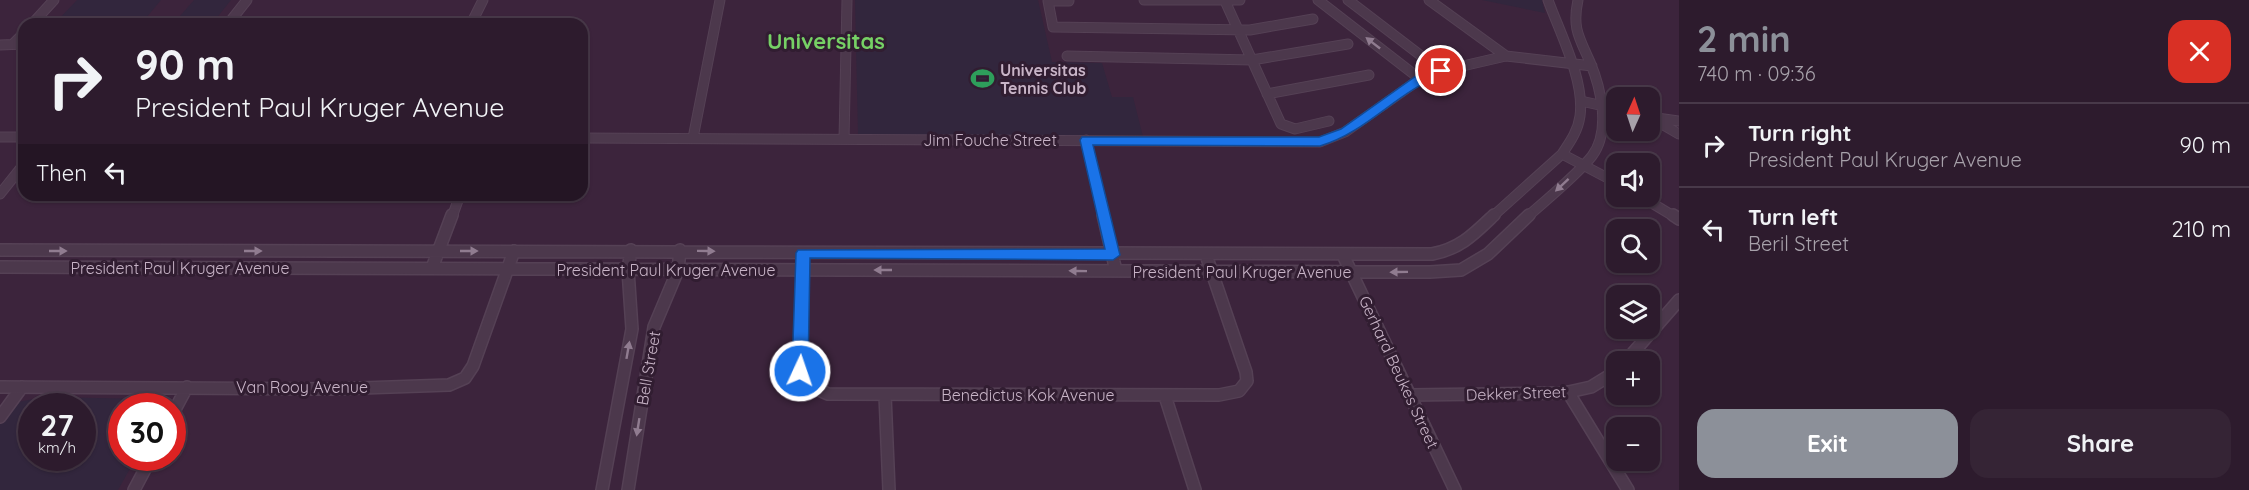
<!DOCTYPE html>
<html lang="en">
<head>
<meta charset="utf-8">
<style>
  :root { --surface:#2d1b2d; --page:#352435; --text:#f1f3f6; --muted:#a7a1aa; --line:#483949; --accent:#8c9099 }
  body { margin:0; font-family:Quicksand,sans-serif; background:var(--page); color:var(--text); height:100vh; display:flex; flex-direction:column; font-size:22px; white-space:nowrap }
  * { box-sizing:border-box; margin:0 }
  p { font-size:20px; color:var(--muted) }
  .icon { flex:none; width:33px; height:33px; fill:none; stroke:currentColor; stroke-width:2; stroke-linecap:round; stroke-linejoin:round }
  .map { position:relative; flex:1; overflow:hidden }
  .side { display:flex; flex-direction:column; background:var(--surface); width:570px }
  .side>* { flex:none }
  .guide { position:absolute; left:18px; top:18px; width:570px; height:183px; border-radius:18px; box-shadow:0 2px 4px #0004,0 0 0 2px var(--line); background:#2d1b2d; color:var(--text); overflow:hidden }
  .needle { width:39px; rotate:3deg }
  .tools { position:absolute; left:1606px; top:87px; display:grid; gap:12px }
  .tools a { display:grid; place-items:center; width:54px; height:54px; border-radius:12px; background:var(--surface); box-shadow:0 2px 4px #0004,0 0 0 2px var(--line); font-size:30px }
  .speed { position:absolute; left:18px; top:393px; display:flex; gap:12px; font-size:30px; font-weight:700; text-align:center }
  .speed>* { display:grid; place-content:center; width:78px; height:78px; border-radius:50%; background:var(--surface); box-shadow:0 2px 4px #0004,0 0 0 2px var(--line); line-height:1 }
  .speed small { font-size:15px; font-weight:400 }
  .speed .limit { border:9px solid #d22; background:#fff; color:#111 }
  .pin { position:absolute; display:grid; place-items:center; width:51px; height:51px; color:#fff; margin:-26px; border:3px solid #fff; border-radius:50%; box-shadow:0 2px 6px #0007 }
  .me { position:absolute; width:66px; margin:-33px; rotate:3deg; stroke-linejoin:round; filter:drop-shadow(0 0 4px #0008) }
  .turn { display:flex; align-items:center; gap:21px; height:126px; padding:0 18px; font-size:27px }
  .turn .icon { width:78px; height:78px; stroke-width:2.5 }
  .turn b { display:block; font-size:42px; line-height:51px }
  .then { display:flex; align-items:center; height:57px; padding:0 18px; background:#0003; gap:12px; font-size:22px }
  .round { display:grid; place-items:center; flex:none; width:63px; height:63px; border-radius:18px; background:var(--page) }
  .overview { display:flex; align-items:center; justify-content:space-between; height:102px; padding:0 18px }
  h1 { font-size:36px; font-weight:700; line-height:45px; color:var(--accent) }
  .cta { display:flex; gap:12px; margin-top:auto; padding:12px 18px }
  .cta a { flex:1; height:69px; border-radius:18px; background:var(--accent); color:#fff; font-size:24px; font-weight:700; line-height:69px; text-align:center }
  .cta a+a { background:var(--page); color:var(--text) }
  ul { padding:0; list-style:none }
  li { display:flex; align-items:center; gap:18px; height:84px; padding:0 18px; border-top:2px solid var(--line) }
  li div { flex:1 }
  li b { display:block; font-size:22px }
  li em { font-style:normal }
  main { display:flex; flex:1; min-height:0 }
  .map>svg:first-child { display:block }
</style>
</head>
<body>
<main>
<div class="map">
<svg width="1679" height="490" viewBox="0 0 1679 490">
  <rect width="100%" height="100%" fill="#3c243c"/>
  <!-- green -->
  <path fill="#32263d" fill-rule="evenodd" d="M77 0H161L141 24H54Z
    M194 0H231L212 24H173Z
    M855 0H1038L1052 62 1102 63 1112 97H1133L1143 137 858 135Z
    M1482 0H1542L1545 13Z
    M44 397 150 399 161 406H122V458H136L118 490H0V417L18 402ZM32 406H82V458H32Z"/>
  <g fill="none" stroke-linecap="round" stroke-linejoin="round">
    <defs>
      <path id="minor-far1" d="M1144 0H1240
        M1318 0 1420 79
        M1348 0 1441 71
        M1429 0 1506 56
        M1069 1H1048L1053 27 1250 30 1313 19
        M1225 1 1281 124 1295 129 1329 121
        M32 24 54 0
        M228 24 247 0
        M471 24 483 0
        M13 44 24 33
        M0 45 24 44
        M1067 56 1252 60 1348 44
        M1267 94 1369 75
        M1581 101 1617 109
        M1650 117 1679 121
        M1656 118 1660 123 1679 134
        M0 137H24
        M582 138 1320 142 1345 132 1420 79 1441 71 1506 56 1592 66
        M693 138 720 0
        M844 139 847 0
        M1086 140 1104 217
        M1562 154 1617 183
        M0 194 24 164
        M1640 196 1675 217
        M452 217 460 195
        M1492 217 1562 154C1570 142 1578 131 1580 116 1585 81 1560 33 1548 0
        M1527 217C1546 200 1577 175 1592 156 1611 131 1601 88 1590 62 1579 37 1572 28 1578 0"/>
      <path id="minor" d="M1103 215 1116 271
        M1673 215 1679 219
        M0 250 1432 254C1460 249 1474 234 1494 215
        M1343 255 1455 490
        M803 264 800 371 810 386 828 394 1219 395 1239 391 1247 381 1246 372 1206 255
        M0 267 1430 272 1461 270 1488 254 1529 215
        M432 268 452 215
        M1625 362 1679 300
        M0 387 333 389 449 385 465 378 473 366 514 251
        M1568 392 1628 490
        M885 395 889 490
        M1410 395 1564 393 1591 387 1617 371
        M1165 396 1195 490
        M172 415 187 387
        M0 417 22 387
        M134 490 151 458
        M602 490 632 329 628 270 631 250
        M628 490 654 327 678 270 680 250"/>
    </defs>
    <!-- minor-far1 casing -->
    <use href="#minor-far1" stroke="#554155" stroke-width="11"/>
    <!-- minor casing -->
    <use href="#minor" stroke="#554155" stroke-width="14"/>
    <!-- minor-far1 -->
    <use href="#minor-far1" stroke="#4c384c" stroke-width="9"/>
    <!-- minor -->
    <use href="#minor" stroke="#4c384c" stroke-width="11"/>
  </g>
  <!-- one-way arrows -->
  <defs><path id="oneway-solid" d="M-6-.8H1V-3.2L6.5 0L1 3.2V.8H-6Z" transform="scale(1.5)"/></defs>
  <g fill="#907c90">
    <use href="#oneway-solid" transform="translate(1373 43) rotate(-142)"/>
    <use href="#oneway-solid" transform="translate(1562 185) rotate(137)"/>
    <use href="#oneway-solid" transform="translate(58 251)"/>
    <use href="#oneway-solid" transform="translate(253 251)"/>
    <use href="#oneway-solid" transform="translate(469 251)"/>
    <use href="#oneway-solid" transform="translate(706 251) rotate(1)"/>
    <use href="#oneway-solid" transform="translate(883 270) rotate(-180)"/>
    <use href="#oneway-solid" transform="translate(1078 271) rotate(-179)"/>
    <use href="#oneway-solid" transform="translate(1399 272) rotate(179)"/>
    <use href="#oneway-solid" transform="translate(628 350) rotate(-80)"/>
    <use href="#oneway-solid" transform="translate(638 427) rotate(99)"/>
  </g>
  <!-- route -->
  <path fill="#1a73e8" stroke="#114b97" stroke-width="1.5" d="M1441 68 1445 69V74C1398 90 1368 132 1320 146L1093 145 1120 255 1113 260 810 258 808 371 805 376 800 377 795 376 792 371 796 253 798 250 1105 249 1080 140 1082 137H1319L1341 129 1416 76Z"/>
  <!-- icons -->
  <defs>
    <symbol id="stadium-bare" viewBox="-9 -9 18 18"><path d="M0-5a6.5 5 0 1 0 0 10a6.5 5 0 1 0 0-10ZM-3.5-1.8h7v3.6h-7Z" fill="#2e9e5b" stroke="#311d31" stroke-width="2.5" paint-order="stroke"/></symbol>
  </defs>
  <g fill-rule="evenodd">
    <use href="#stadium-bare" x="966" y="62" width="33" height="33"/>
  </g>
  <g text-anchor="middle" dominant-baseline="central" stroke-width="6" stroke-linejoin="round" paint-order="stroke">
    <!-- poi labels -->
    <g font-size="16" font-weight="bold" fill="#c8b4c7" stroke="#311d31" text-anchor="start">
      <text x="1000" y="70">Universitas<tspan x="1000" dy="18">Tennis Club</tspan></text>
    </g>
    <!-- street labels -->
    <g font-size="16" fill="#c8b4c7" stroke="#311d31">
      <text x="990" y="140">Jim Fouche Street</text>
      <text x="180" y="268">President Paul Kruger Avenue</text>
      <text x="666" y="270">President Paul Kruger Avenue</text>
      <text x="1242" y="272">President Paul Kruger Avenue</text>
      <text transform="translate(648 368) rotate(-80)">Bell Street</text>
      <text transform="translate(1399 372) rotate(65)">Gerhard Beukes Street</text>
      <text x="302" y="387">Van Rooy Avenue</text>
      <text transform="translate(1516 393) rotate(-2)">Dekker Street</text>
      <text x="1028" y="395">Benedictus Kok Avenue</text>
    </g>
    <!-- district labels -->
    <g font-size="22" font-weight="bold" fill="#76d165" stroke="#311d31">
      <text x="826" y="41">Universitas</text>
    </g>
  </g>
</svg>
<div class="tools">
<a><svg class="needle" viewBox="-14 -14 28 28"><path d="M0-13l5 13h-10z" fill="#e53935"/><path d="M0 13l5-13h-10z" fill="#a7a1aa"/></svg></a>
<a><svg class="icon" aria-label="sound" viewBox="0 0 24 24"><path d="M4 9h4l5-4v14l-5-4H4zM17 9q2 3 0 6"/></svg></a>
<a><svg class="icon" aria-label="search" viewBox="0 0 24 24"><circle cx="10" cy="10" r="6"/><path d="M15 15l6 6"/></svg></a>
<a><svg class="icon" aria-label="layers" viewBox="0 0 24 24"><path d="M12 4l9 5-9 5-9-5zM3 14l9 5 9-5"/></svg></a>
<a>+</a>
<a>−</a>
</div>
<div class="speed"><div>27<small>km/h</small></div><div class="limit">30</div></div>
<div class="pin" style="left:1441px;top:71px;background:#d93025"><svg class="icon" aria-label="arrive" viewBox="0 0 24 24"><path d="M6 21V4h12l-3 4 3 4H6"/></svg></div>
<svg class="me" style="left:800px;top:371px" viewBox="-20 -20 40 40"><circle r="17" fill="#1a73e8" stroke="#fff" stroke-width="3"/><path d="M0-11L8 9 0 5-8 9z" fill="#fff"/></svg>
<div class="guide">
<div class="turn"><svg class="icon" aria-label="right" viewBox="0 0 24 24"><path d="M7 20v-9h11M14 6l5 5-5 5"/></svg><div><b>90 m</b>President Paul Kruger Avenue</div></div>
<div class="then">Then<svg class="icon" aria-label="left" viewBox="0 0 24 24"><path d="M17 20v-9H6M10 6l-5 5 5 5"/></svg></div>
</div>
</div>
<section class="side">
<div class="overview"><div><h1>2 min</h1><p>740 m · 09:36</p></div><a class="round" style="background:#d93025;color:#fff"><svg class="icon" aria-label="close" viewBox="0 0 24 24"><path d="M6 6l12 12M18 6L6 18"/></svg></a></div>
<ul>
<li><svg class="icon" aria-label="right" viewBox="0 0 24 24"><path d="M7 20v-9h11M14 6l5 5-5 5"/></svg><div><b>Turn right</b><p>President Paul Kruger Avenue</p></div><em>90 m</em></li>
<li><svg class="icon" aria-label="left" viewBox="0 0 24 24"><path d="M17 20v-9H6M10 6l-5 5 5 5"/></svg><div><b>Turn left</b><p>Beril Street</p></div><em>210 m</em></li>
</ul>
<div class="cta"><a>Exit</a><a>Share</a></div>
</section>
</main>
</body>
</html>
